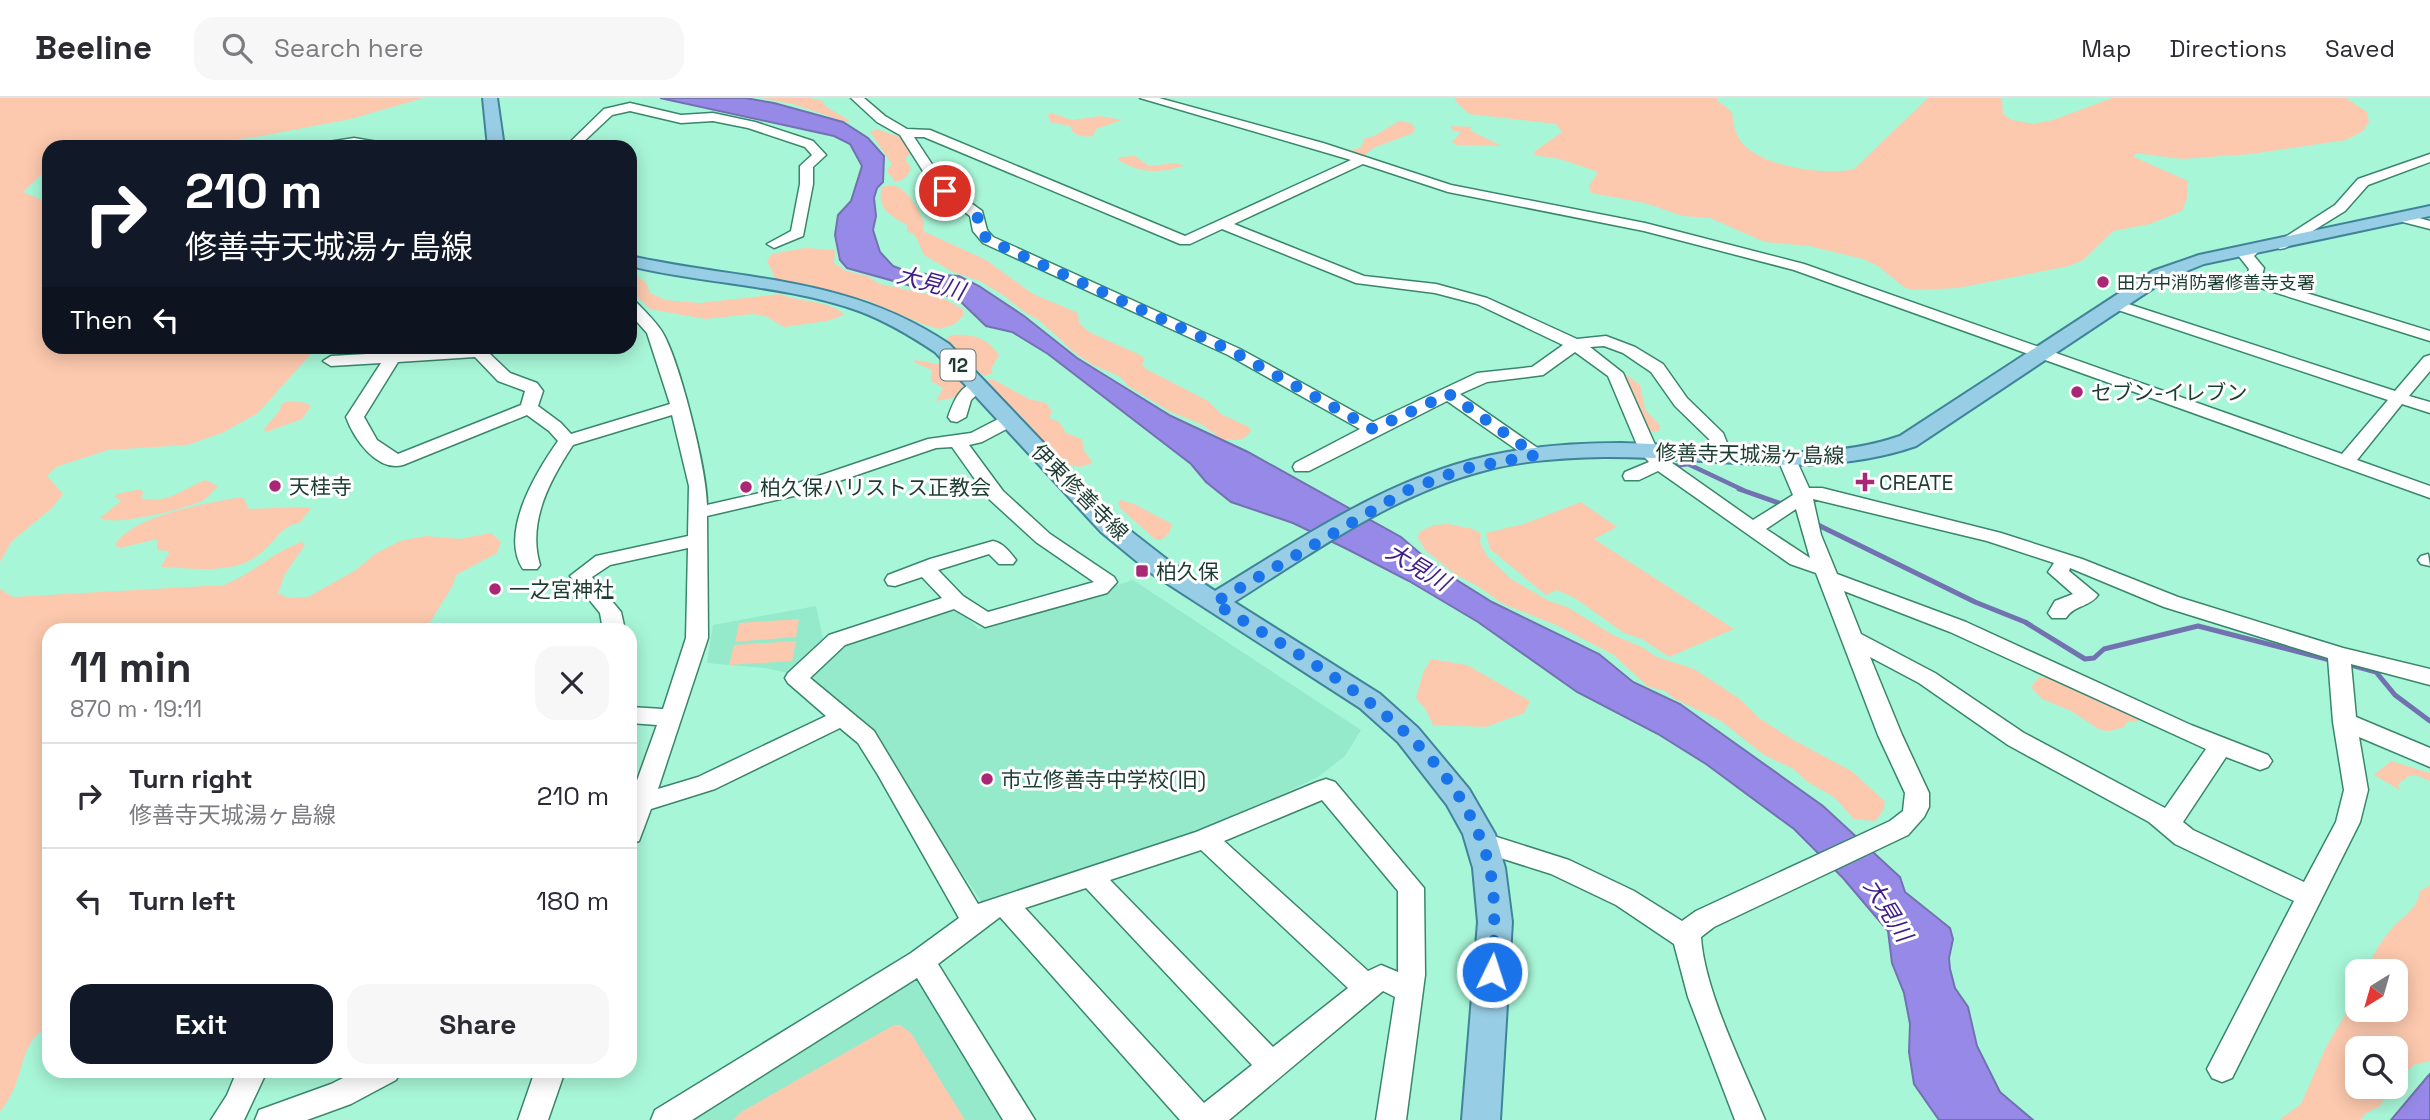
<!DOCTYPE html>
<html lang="en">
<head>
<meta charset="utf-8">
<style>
  :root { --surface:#fff; --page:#f7f7f7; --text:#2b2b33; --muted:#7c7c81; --line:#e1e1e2; --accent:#111827 }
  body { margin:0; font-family:"Space Grotesk","Noto Sans JP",sans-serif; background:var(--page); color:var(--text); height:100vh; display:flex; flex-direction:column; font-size:26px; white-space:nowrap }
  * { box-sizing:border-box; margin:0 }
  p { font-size:23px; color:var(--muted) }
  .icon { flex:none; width:38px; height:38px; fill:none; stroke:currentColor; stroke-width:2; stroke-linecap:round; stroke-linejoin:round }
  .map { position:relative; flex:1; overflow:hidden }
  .details { position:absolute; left:42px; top:525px; width:595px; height:455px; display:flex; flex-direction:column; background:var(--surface); border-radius:21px; box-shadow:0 4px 18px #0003 }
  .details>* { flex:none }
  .guide { position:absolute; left:42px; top:42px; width:595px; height:214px; border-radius:21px; box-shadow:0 4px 18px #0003; background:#111827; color:#fff; overflow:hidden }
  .needle { width:46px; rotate:217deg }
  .buttons { position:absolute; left:2345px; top:861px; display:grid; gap:14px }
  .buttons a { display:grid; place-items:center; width:63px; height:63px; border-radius:14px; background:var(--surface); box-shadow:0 4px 18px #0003; font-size:35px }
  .pin { position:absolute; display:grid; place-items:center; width:60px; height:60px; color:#fff; margin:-30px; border:4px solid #fff; border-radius:50%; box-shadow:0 2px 7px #0007 }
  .me { position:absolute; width:77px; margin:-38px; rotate:4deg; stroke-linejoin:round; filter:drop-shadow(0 0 5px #0008) }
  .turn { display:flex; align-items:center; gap:24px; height:147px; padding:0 28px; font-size:32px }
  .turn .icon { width:91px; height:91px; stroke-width:2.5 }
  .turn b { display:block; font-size:49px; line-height:60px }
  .then { display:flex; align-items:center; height:66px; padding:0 28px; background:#0003; gap:14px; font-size:26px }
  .round { display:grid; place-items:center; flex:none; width:74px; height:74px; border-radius:21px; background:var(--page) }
  .head { display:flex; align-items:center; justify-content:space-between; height:119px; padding:0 28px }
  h1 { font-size:42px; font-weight:700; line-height:52px }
  .primary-button { display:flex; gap:14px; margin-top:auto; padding:14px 28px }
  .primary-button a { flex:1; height:80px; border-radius:21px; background:var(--accent); color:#fff; font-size:28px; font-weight:700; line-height:80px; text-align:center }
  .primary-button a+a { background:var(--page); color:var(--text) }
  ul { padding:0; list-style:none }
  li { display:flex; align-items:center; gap:21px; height:105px; padding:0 28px; border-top:2px solid var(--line) }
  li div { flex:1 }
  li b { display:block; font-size:26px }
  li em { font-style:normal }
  header { display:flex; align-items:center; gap:42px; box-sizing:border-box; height:98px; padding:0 35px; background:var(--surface); border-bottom:2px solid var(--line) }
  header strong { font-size:33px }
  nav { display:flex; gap:38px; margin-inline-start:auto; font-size:24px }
  .search { width:490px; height:63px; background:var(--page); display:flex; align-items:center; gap:18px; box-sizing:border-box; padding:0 24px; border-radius:21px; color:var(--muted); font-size:26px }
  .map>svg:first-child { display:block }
</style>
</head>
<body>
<header>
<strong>Beeline</strong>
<div class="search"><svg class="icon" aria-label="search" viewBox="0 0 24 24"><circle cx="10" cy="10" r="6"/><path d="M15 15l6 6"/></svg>Search here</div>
<nav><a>Map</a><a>Directions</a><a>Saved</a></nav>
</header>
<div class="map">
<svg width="2430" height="1022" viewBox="0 0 2430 1022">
  <rect width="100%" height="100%" fill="#a8f6d8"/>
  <!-- built -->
  <path fill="#94eacb" d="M1133 482 1361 632 1345 658 1318 679 1198 737 983 806 871 639 805 579 842 546 956 509 979 531Z
    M816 508 823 540 788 575 765 570 707 565 713 527Z
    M911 878 925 881 1010 1022H677Z"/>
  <!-- green -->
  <path fill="#fcc9ae" d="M0 0H423L351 21 256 39 169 49H49V69L23 94 49 105V248L317 249 258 315 222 335 187 347 108 352 56 369 47 378 63 396 52 410 12 443 0 464Z
    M761 0H810L823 3 825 8 850 23 846 24 793 6Z
    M1456 0H1718L1717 2 1732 14C1733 25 1735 36 1742 45 1763 69 1825 78 1854 71L1928 0H2002L2003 16 2012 22 2034 26 2053 22 2112 0H2346L2367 14 2369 24 2363 33 2346 42 2251 56 2182 61 2135 55 2134 59 2188 83 2187 100 2182 113 2150 126 2113 133 2083 162 2069 168 1958 190 1917 192 1905 190 1878 168 1863 161 1809 148 1765 144 1710 120 1683 118 1645 105 1591 95 1589 88 1598 74 1560 61 1534 57 1535 53 1562 34 1556 26 1469 16 1455 3Z
    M1052 15 1072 22 1100 18 1122 22 1096 31 1093 38C1083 40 1072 37 1070 28L1050 24 1048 16Z
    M1399 23 1411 25 1415 30 1413 35 1373 50 1364 58 1348 54 1361 49 1365 40 1374 38Z
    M1451 28 1473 29 1470 32 1473 34 1502 48 1457 47 1452 44 1461 34 1451 32Z
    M877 31 900 39 912 54 905 61 911 70C907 79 905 82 895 84L887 73 892 66 870 34Z
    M1135 58 1149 68 1176 65 1184 68C1159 75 1142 76 1118 62L1119 59Z
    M892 87C908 91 917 109 924 124L923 133 986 162 1033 196 1078 215 1079 225 1089 234 1140 257 1145 261 1142 266 1146 271 1208 303 1221 316 1249 329 1251 333 1247 338 1240 342 1222 341 1201 326 1171 314 1128 288 1119 278 1093 267 1074 254 1039 222 1027 216 1003 197 980 183 953 174 924 157 915 137 907 133V127C890 117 876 110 882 89Z
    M805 150 835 152 834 165 846 173 867 178 880 186 941 199 963 211V218L955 226 940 231 925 227 866 202 823 192 813 187 776 182 767 163 772 156Z
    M630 172 646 185 650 195 665 202 700 205 780 196C797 204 834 203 844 217L827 223 784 229 765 218 753 216 705 221 650 211 630 192Z
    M951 237C973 236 986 239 999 257L991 271 993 275 984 278 976 272 972 264 944 243Z
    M916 262 942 267 956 277V280L969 289 958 299 936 303 943 290 931 283 932 272 913 264Z
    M1625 276 1640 287 1645 311 1660 328V333L1646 334 1622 279Z
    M985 281 994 282 1029 301 1046 305 1052 313 1049 320 1059 324 1066 335 1082 341 1084 353 1092 363 1091 366 1079 369 1066 366Z
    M289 303 306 305 311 308 302 321 266 334 264 331 280 312 281 306Z
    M205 382 218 388C213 393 208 400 202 403 184 411 115 429 100 420L121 403 115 399 117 396 141 391 143 395 141 400C166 407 183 391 205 382Z
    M243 399 249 411 309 409 311 411 299 425C279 428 273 448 257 458 230 477 192 470 161 469L170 453 157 452V441L120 450 115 447C132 417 211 404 243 399Z
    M1121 402 1134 406 1172 426 1169 435 1161 442H1156L1120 410 1118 405Z
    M1581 404 1617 429 1594 441 1734 531 1669 559 1642 541 1624 535 1575 500 1557 492 1546 497 1490 451 1486 435 1524 426Z
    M1448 426 1473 431 1481 436 1480 445 1487 458 1511 481 1549 503 1567 509 1613 537 1642 549 1657 559 1694 571 1740 601 1759 620 1790 640 1853 674 1885 704 1883 713 1875 723 1854 721 1834 699 1808 684 1792 670 1764 657 1721 623 1675 601 1665 593 1647 588 1614 557 1556 527 1503 506 1479 489 1455 476 1425 452 1418 440 1419 434 1434 427Z
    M491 435 501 444 497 455 456 477 452 489 425 532H49V928C22 942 24 971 12 995 9 1002 4 1008 0 1014V491L13 499 224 487C252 476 273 454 302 444L305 447 285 476 278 495 288 500 308 499 356 472 375 456 400 443 426 438 459 441Z
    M799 521 796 539 735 544 739 525Z
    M796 543 792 563 729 567 734 547Z
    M1431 561 1467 567 1530 603 1524 615 1486 629 1433 627 1426 612 1416 600 1423 575Z
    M2052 579 2138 619V623L2127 624 2124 629 2110 633 2100 632 2071 613 2042 601 2031 589 2038 580Z
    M2391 663 2430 675V683C2414 676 2410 674 2398 687L2400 692 2374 677Z
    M2430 774V963L2414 967 2396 983V950H2357V989H2392L2379 1009 2366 1015 2360 1022H2279L2301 1006 2326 949 2357 897V912H2396V873H2368C2372 856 2382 842 2393 829 2405 817 2417 811 2420 793L2430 787Z
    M894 927H900L911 935 965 1022H733L741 1014Z"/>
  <!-- water -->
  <path fill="#9789e7" stroke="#7272b0" stroke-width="2" d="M660 0H745L774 5 843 24 868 40 884 58 883 84 877 90 874 100 876 118 873 132 880 154 893 168 911 175 959 178 979 188 1024 218 1077 260 1171 318 1248 354 1401 439 1436 469 1492 504 1599 556 1633 584 1680 606 1823 708 1900 779 1905 794 1950 830 1953 841 1949 860 1950 871 1955 890 1968 909 1977 948 2000 994 2033 1022H1939L1914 986 1909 954 1910 926 1904 895 1892 865 1888 833 1843 780 1794 731 1706 666 1658 636 1577 594 1478 524 1409 483 1347 451 1293 425 1231 404 1206 384 1191 366 1048 256 1012 234 986 228 958 201 847 170 840 162 835 137 838 117 851 103 862 68 850 46 834 38Z
    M2430 976V1022H2391L2428 978Z"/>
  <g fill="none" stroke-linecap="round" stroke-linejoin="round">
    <!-- stream-far1 -->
    <path stroke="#7272b0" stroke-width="4.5" d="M1674 368 1688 366 1743 392"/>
    <!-- stream -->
    <path stroke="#7272b0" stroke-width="5" d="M1739 391 1782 406
      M1816 426 1975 504 2025 524 2085 561 2094 560 2104 551 2198 528 2334 563
      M2344 565 2376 574 2395 597 2430 623"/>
    <defs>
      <path id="minor" d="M851 0H864L885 18 907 31 930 32 1185 138 1351 62 1140 0H1159L1323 45 1451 87 1645 125 1804 166 2342 356 2388 302 2109 209 2106 206 2109 203H2119L2395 293 2424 259 2430 257V273L2409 298 2430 304V315L2402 306 2357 362 2430 388V400L1794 172 1644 133 1448 94 1363 66 1234 126 1364 178 1436 186 1487 200 1577 241 1606 238 1635 249 1663 266 1687 300 1723 335 1732 357 1729 361H1717L1709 341 1675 308 1651 274 1623 255 1604 248 1590 249 1623 275 1656 349 1659 350 1665 360 1753 422 1793 397 1777 359 1786 354 1795 359 1809 390H1822L2001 435 2082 461 2178 499 2343 550 2430 571V587L2351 566 2356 619 2430 650V669L2359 639 2368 692 2360 724 2232 980 2222 984 2212 980 2207 971 2294 803 2175 746 2149 724 2008 647 1919 585 1870 559 1902 637 1929 695V709L1924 719 1908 737 1714 829 1701 839C1704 892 1744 971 1765 1022H1735L1688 899 1674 846 1616 807 1551 776 1472 751 1468 744 1472 737 1481 734 1569 762 1634 793 1682 823 1696 813 1890 723 1903 713 1905 695 1878 637 1816 475 1790 466 1658 373 1639 382H1625L1623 378 1625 374 1649 364 1640 354 1608 278 1575 254 1543 277 1487 284 1460 296 1542 353 1545 357 1542 361H1530L1447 303 1309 373H1295L1293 369 1295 365 1360 331 1228 257 983 145 973 133 970 118 935 92 900 37 877 24ZM914 39H924L1180 146H1190L1222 131 1356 185 1435 195 1477 206 1563 247 1532 269 1477 275 1373 324 1240 251 993 139 987 132 982 113 945 86ZM1813 401 1987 443 2054 465 2048 474 2073 496 2055 503 2048 515 2052 520H2066C2074 507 2090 509 2098 497L2069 473 2070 470 2164 509 2328 560 2333 624 2344 692 2336 724 2304 784 2193 732 2183 724 2226 659 2260 672 2268 669 2272 663 2268 657 2191 627 1966 524 1837 476 1821 437ZM1796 411 1810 460 1766 431ZM1844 493 1950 534 2206 651 2165 710 2024 635 1935 575 1861 536Z
        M630 5 681 17 713 15 755 24 813 43 826 57 813 69V86L803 138 774 150 767 146 791 133 800 86V68L812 57 805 49 748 30 713 23 681 25 630 13 612 17 578 49H565L604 11Z
        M354 40 384 45 390 49H316L322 45Z
        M2430 56V64L2368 87 2345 113 2285 150 2280 151 2273 147 2335 107 2358 81Z
        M2404 116 2430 123V131L2399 123V117Z
        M2255 146 2262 150 2254 158 2264 170 2261 181 2430 233V243L2248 186 2245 183 2249 171 2238 157Z
        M630 201 635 203C644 212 654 222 661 232 679 259 707 373 707 407L786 389 928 341 971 335 1004 318H1016L1019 322 1016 326 982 344 969 347 1003 393 1050 436 1114 479 1117 484 1107 495 985 529 954 511 845 547 810 580 874 633 978 806 1196 734 1317 684 1326 681 1335 684 1424 790 1425 877 1406 1022H1376L1395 899 1383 893 1229 1022H1180L1000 819 938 866 1035 1022H1003L917 880 692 1022H651L655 1012 911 855 959 820 878 677 858 645 840 630 715 691 651 711 639 743 630 746V702L657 627 630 625V609L663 611 686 540 688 450 610 467 592 479 621 514 625 532H603L600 515 570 478 596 458 688 438 689 388 672 317 573 347C550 382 527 424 540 467L537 471H523C499 435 536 374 558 343L549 333 527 317 403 367C377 374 354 341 346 319L381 265 331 268 323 263 331 258 507 248 490 256 510 275 537 285 543 293 538 308 561 325 571 336 670 306 647 235 630 216ZM475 259 498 283 525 293 521 307 398 356 377 342 364 319 398 264ZM952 349 989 401 1036 444 1094 484 988 514 963 498 938 472 989 456 999 466H1013L1016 462C1010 454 1003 445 993 443L930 461 888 477 885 482 888 487 895 488 922 479 942 500 829 537 788 575 785 580 788 585 826 618 698 679 658 691 708 540 707 418 798 397 936 350ZM1322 702 1398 793V874L1381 867 1368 873 1224 743ZM1201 752 1348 890 1273 949 1110 782ZM1086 790 1252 967 1204 1005 1025 810Z
        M978 283 986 288 971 302 966 319 957 324 951 323 948 319C954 303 959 288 978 283Z
        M2428 456 2430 468 2421 466 2418 462 2421 458Z
        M237 973H267L244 1022H211L227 997Z
        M357 973H401L396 982 351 1006 307 1022H255L259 1012 331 986Z
        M535 973H565L548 1022H518Z"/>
      <path id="major" d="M483 0H497L504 49H488Z
        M2430 108V118L2204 166 2167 181 1916 348C1816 383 1708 358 1604 359 1564 360 1522 362 1483 373 1392 397 1312 455 1234 504L1380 596 1418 630 1469 691 1495 736 1505 770 1512 824 1500 1022H1462L1478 824 1473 770 1463 736 1447 707 1398 644 1360 610 1151 475 1101 434 935 254C911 238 886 223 859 213 786 187 705 186 630 168V158C744 183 848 178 949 246L1119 424 1169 463 1215 493C1292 446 1368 394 1454 367 1508 350 1565 345 1621 345 1712 346 1812 369 1900 338L2153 173 2199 157Z"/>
    </defs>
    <!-- minor casing -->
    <use href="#minor" stroke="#39866d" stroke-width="3"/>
    <!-- major casing -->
    <use href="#major" stroke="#3f859a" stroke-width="4"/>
    <!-- minor -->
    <use href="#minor" fill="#fff" fill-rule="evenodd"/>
    <!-- major -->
    <use href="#major" fill="#97cde5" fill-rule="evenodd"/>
  </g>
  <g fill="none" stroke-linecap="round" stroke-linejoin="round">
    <!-- route -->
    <path stroke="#1a73e8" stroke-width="12" stroke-dasharray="0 21.6" d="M945 93 977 116 980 133 988 142 1234 254 1373 331 1449 296 1536 357 1463 371 1406 393 1214 505C1319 570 1455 636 1489 767 1497 802 1494 839 1492 874"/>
  </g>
  <!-- markers -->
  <g fill="#a92775" stroke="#fff" stroke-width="2.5">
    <circle cx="2103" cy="184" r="7"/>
    <circle cx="2077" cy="294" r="7"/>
    <path d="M1861.5 373.5h7v7h7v7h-7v7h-7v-7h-7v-7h7z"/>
    <circle cx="275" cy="388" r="7"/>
    <circle cx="746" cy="389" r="7"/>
    <rect x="1135" y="466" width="14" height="14" rx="3.5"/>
    <circle cx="495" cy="491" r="7"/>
    <circle cx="987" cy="681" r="7"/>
  </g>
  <g text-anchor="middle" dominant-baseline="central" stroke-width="6" stroke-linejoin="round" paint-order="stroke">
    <!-- far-poi labels -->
    <g font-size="18" fill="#1c3c31" stroke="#fff" text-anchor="start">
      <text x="2117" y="184">田方中消防署修善寺支署</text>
    </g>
    <!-- shield labels -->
    <rect fill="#fff" stroke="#60766f" stroke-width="2" x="940.5" y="251.5" width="35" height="31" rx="5"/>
    <g font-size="19" font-weight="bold" fill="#1c3c31">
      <text x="958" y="267">12</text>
    </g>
    <!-- poi labels -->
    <g font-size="21" fill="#1c3c31" stroke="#fff" text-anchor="start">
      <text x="2091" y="294">セブン-イレブン</text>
      <text x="1879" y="384">CREATE</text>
      <text x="289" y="388">天桂寺</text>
      <text x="760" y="389">柏久保ハリストス正教会</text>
      <text x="1156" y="473">柏久保</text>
      <text x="509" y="491">一之宮神社</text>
      <text x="1001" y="681">市立修善寺中学校(旧)</text>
    </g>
    <!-- street labels -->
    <g font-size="21" fill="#1c3c31" stroke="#fff">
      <text transform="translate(1750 356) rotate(1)">修善寺天城湯ヶ島線</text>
      <text transform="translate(1080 394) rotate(45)">伊東修善寺線</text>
    </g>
    <!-- water labels -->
    <g font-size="23" font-style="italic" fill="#3e1c89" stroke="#fff">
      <text transform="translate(931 185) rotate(15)">大見川</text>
      <text transform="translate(1418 469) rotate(31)">大見川</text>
      <text transform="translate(1888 812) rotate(58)">大見川</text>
    </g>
  </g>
</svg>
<div class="buttons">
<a><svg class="needle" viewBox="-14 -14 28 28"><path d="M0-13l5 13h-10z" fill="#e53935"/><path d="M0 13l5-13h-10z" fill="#7c7c81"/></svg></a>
<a><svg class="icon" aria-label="search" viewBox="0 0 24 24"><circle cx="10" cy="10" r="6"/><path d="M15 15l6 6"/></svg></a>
</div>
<div class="pin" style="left:945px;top:93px;background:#d93025"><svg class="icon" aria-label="arrive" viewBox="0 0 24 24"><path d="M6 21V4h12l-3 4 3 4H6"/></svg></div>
<svg class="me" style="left:1492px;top:874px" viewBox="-20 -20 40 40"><circle r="17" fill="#1a73e8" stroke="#fff" stroke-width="3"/><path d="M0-11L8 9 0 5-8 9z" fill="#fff"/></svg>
<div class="guide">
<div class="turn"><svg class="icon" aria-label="right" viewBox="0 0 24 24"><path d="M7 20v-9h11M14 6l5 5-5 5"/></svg><div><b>210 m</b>修善寺天城湯ヶ島線</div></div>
<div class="then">Then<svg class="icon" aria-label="left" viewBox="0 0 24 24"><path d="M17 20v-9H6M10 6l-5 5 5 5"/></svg></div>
</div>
<section class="details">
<div class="head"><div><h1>11 min</h1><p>870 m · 19:11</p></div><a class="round"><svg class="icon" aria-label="close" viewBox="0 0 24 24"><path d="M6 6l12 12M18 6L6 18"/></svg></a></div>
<ul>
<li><svg class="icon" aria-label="right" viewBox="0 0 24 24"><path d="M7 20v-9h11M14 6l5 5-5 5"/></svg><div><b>Turn right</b><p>修善寺天城湯ヶ島線</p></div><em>210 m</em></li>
<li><svg class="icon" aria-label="left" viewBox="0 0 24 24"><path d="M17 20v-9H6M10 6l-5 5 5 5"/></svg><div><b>Turn left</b></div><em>180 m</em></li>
</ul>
<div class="primary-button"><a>Exit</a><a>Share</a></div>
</section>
</div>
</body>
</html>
